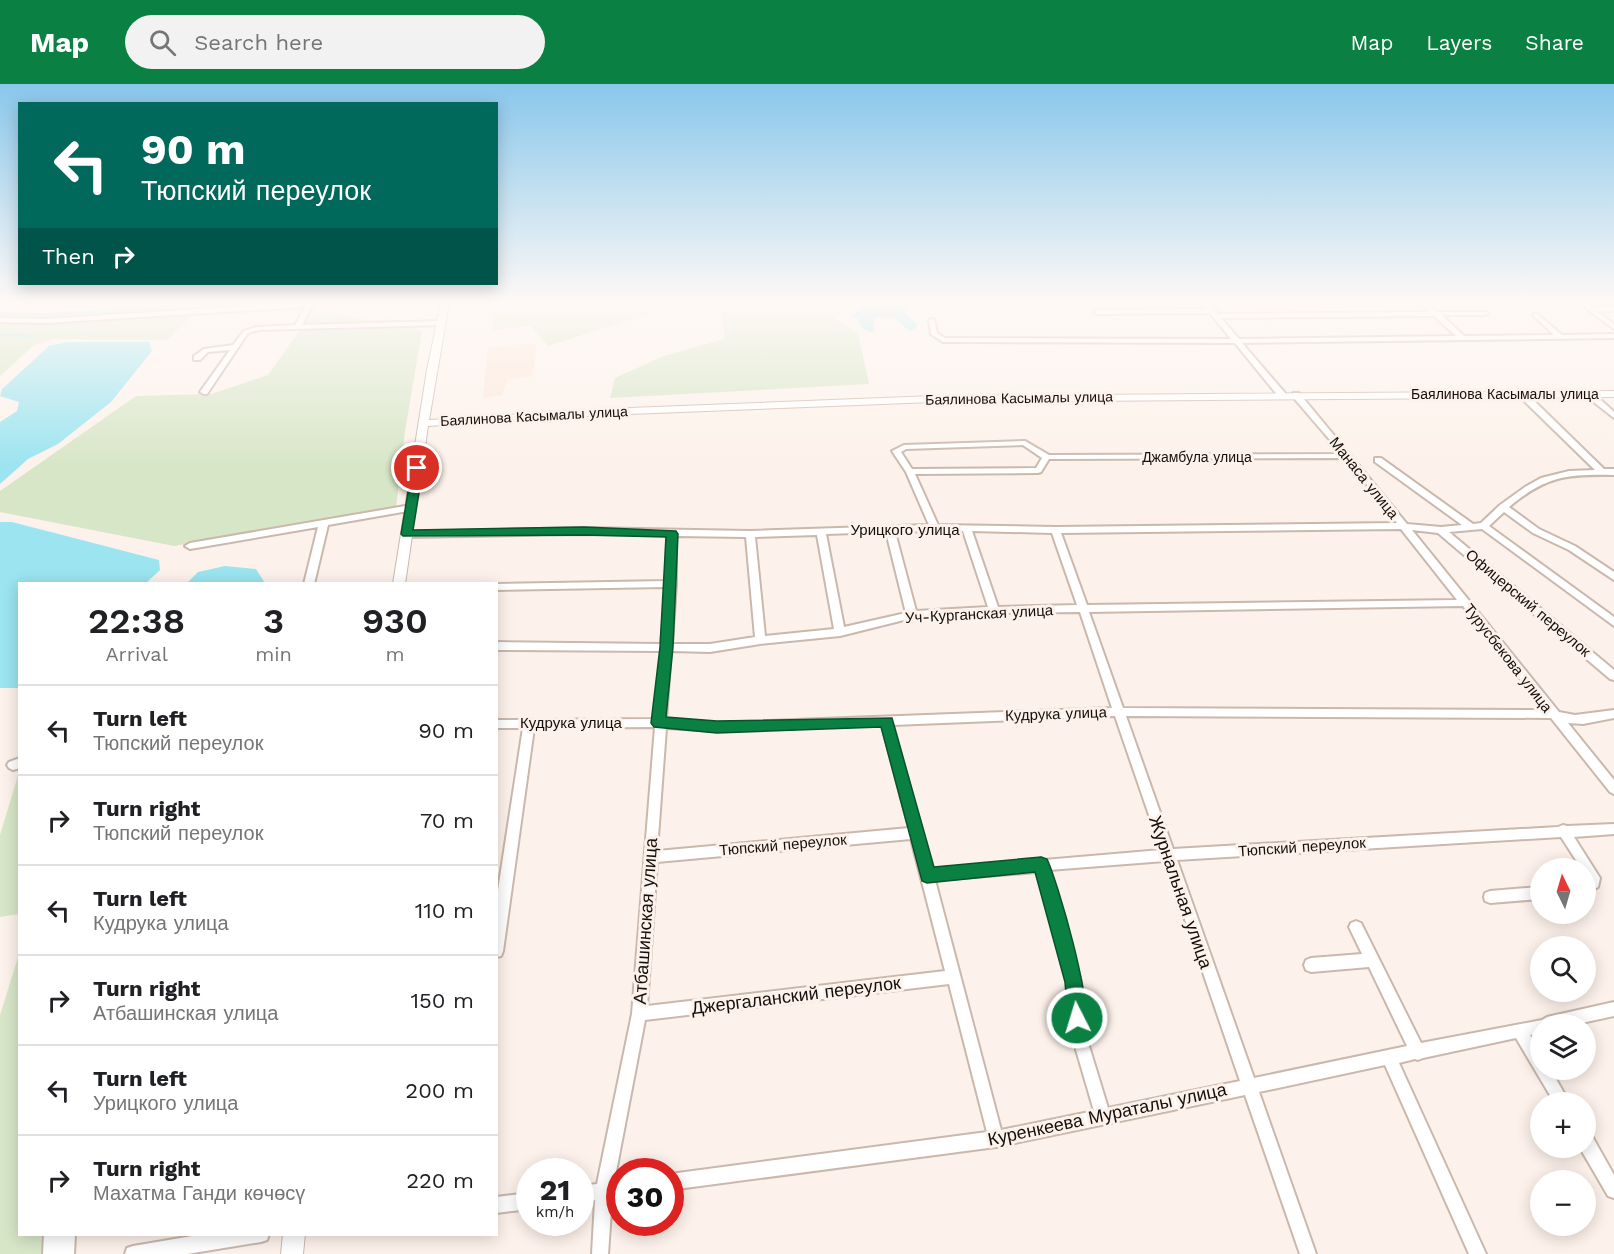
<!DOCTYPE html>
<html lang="en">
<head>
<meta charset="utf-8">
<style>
  :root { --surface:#fff; --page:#f2f2f2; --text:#202124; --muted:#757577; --line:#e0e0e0; --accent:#0b8043 }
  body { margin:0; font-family:"Work Sans",sans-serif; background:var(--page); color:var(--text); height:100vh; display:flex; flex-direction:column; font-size:22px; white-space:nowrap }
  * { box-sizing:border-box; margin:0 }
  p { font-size:20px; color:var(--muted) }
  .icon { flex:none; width:33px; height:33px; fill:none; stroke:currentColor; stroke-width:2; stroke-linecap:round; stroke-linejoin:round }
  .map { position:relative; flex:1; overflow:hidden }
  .panel { position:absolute; left:18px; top:498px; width:480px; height:654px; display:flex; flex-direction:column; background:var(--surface); border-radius:0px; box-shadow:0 3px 15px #0003 }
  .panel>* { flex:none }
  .banner { position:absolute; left:18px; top:18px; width:480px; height:183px; border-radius:0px; box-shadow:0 3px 15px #0003; background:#00695c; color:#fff; overflow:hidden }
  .needle { width:39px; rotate:355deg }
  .controls { position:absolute; left:1530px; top:774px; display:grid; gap:12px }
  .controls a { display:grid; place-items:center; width:66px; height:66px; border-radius:50%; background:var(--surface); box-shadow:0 3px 15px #0003; font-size:30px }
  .speed { position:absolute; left:516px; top:1074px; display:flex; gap:12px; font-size:30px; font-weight:700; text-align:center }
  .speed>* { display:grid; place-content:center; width:78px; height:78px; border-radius:50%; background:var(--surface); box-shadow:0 3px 15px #0003; line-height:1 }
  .speed small { font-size:15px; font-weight:400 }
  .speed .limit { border:9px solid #d22; background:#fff; color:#111 }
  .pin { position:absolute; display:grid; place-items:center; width:51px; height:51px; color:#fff; margin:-26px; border:3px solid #fff; border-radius:50%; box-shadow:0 2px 6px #0007 }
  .me { position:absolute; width:66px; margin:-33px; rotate:355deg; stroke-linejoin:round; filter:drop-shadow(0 0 4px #0008) }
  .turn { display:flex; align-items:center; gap:21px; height:126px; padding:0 24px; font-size:27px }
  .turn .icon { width:78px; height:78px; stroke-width:2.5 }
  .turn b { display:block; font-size:42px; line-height:51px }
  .then { display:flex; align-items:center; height:57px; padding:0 24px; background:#0003; gap:12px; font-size:22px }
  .eta { display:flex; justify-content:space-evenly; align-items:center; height:102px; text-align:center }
  .eta b { font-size:36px; font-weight:600; line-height:42px }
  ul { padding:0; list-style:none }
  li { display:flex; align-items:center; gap:18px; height:90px; padding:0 24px; border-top:2px solid var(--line) }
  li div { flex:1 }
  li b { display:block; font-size:22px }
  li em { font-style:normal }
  header { display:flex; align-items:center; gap:36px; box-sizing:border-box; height:84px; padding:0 30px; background:var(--accent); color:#fff }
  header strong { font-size:28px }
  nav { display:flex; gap:33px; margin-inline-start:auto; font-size:21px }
  .search { width:420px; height:54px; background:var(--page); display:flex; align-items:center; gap:15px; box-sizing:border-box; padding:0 21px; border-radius:33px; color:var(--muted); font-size:22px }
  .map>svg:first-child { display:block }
</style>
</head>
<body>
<header>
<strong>Map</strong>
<div class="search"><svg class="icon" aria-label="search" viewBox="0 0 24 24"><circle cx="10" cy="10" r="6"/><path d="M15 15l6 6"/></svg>Search here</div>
<nav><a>Map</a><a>Layers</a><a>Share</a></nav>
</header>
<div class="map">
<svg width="1614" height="1170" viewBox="0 0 1614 1170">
  <rect width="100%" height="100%" fill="#fdf2eb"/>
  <!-- built -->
  <path fill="#fce7da" d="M537 259 533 292 508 295 502 311 483 314 488 263Z"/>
  <!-- green -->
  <path fill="#d7e6c7" d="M491 219H849L835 235 858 249 869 300 610 314 615 294 664 272 724 255 722 229 660 223 636 234 548 262 531 242 493 246Z
    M314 226 369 236 391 235 422 247 405 347 396 424 174 462 0 428V407L136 312 211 310 268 291Z
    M193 230 167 256 52 255 33 262 0 292V238L44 240Z
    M19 688V830L0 833V751Z
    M19 870 20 1150 44 1151 42 1170H0V931Z"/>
  <!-- water -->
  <path fill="#9be4f0" d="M867 219H911L905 222 906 230 917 240 916 244 910 247 894 234H874V248C864 248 860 243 857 234L850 233Z
    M67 258H149L152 267 111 318 58 360 28 375 0 400V338L17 327 19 318 0 312 2 305 49 262Z
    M0 438H12L159 476 160 486 146 499 20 500 19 604H0Z
    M225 482 256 485 265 499H187L198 488Z"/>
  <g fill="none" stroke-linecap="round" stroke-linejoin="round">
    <!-- stream -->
    <path stroke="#9be4f0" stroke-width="2" d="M0 251 33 252"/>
    <!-- canal -->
    <path fill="#9be4f0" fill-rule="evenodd" d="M190 219H218L215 221 45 233 0 232V228L45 229Z"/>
    <defs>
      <path id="minor" d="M0 219H97L94 221H0Z
        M292 219H307L312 222 302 241 441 237 444 239 441 241 259 246 248 249 207 310H204L200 308 230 266 208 268 200 276H194V272L204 265 233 261 244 247 256 243 295 241 305 223 46 239 0 238V234L46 235Z
        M1202 219H1208L1218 230 1430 228 1421 219H1428L1437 228H1487L1488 229 1485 231H1442L1464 252 1554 251 1534 232 1533 231 1536 229 1562 251 1614 250V254L1242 259 1285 309V313H1279L1235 259 943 258 931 250 929 236 934 235 937 249 945 254 1231 255 1210 229 1097 230 1094 228 1097 226 1207 225ZM1434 232 1456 252 1239 255 1221 234Z
        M1579 219H1586L1592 223H1614V227H1597L1614 240V245Z
        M1519 308H1525L1604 385H1614V391C1567 390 1546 392 1509 423L1539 445 1575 462 1614 488V496L1569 466 1533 449 1504 428 1489 442 1614 533V542L1482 445 1449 448 1614 586V596L1610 595 1438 449 1412 446 1559 628 1575 631 1614 626V634L1583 640 1568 639 1614 696V710L1610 708 1551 634 1126 632 1173 765 1558 743 1563 741 1567 742 1614 740V750L1574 753 1600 794 1598 803 1586 810V797L1587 795 1586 792V784H1581L1561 753 1177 776 1254 994 1407 962 1369 883 1311 888 1306 886 1304 881 1306 876 1311 874 1362 870 1349 843 1351 839 1356 837 1361 839 1421 959 1542 936 1547 933 1614 918V932L1577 940H1540V949L1530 951 1540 969V986H1551L1569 1018H1554L1516 954 1423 974 1418 976 1415 975 1399 979 1486 1170H1469L1385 981 1259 1008 1316 1170H1300L1245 1011 996 1063 670 1106V1090L987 1048 949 900 645 936 614 1098 620 1097V1113L612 1114 608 1170H592L595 1116 580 1118V1102L597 1100 632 930 655 643 534 644 503 867 501 872 496 873V819L523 644H496V636L655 635 661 567 496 566V558L661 560 666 503 496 506V500L666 497 667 451 584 450 407 453 404 452 402 450 404 448 584 444 750 447 929 441 906 388 892 367 904 361 1025 357 1049 371 1342 370 1293 313V309H1299L1407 440 1441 443 1462 441 1375 378V374H1381L1473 440 1481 439 1500 421 1525 403 1541 394 1569 387 1595 386 1519 312ZM1023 361 1042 374 1036 384 912 385 901 368 906 365ZM1346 374 1397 439 1056 443 938 441 915 390 1038 389 1041 388 1049 375ZM1401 445 1457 516 1087 521 1061 449ZM935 447H963L988 523 916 527 895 448ZM972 447 1052 449 1077 521 998 523ZM886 448 906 529 844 543 826 450ZM817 451 834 545 765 552 755 453ZM676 452 746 453 755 553 710 560H672L676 500ZM1463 522 1544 626 1123 624 1089 528ZM1080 528 1112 624 717 639 666 635 671 567 710 568 760 560 840 552 912 534 994 529ZM1115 632 1161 766 1044 776 1041 774 1036 776 932 785 893 641ZM882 641 909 744 657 767 666 644 717 647ZM911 755 945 887 647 922 657 778ZM1165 777 1240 997 1108 1024 1086 952 1081 898 1049 786ZM1037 788 1067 898 1072 952 1094 1027 1001 1046 935 796Z
        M1586 308H1592L1614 328V334L1586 312Z
        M411 421 415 424 414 426 328 441 314 500H304L318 443 190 465 185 462 190 459Z
        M20 674V684L13 686 9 684 7 681 9 678Z
        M1540 803V815L1490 819 1485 817 1484 813 1485 809 1490 807Z
        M1586 1050 1592 1052 1614 1091V1114L1608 1112 1580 1064H1586Z
        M530 1109V1125L496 1129V1113Z
        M44 1150H75L74 1170H43Z
        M204 1150H269L267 1156 261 1158 187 1170H125L127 1164 133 1162Z"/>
      <path id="major" d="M441 219H449L429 336 604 325 933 312 1614 307V313L933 318 604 331 428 342 405 500H393L427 286Z
        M283 1150H305L303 1170H281Z"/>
    </defs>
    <!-- minor casing -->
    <use href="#minor" stroke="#cab8ac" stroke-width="4"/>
    <!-- major casing -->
    <use href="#major" stroke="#cab8ac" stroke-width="2"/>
    <!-- minor -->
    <use href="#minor" fill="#fff" fill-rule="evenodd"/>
    <!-- major -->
    <use href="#major" fill="#fff" fill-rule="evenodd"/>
  </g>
  <!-- sky -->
  <linearGradient id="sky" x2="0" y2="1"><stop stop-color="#89c7eb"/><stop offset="0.57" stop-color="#fef9f6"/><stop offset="1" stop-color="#fef9f6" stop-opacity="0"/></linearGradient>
  <rect width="1614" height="383" fill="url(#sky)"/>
  <!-- route -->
  <path fill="#0b8043" stroke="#07532c" stroke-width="1.5" d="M417 380 423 384 413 446 584 443 676 447 678 450 673 563 666 633 717 637 892 634 934 783 1041 773 1047 775C1058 799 1093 919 1084 940L1077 943 1071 940 1068 934 1065 898 1035 788 927 799 922 797 881 643 717 649 654 643 651 639 660 563 666 453 584 451 403 452 401 450 412 384Z"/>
  <g text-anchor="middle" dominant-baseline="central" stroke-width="6" stroke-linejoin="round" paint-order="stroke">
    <!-- far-street labels -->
    <g font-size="14" fill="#150f0b" stroke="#fdf2eb">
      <text x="1505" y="310">Баялинова Касымалы улица</text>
      <text transform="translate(1019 314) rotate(-1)">Баялинова Касымалы улица</text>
      <text transform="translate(534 332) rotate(-3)">Баялинова Касымалы улица</text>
      <text x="1197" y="373">Джамбула улица</text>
    </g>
    <!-- street labels -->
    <g font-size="15" fill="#150f0b" stroke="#fdf2eb">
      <text transform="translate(1364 394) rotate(51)">Манаса улица</text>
      <text x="905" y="446">Урицкого улица</text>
      <text transform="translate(1528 519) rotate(40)">Офицерский переулок</text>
      <text transform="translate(979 530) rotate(-3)">Уч-Курганская улица</text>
      <text transform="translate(1508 574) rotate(52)">Турусбекова улица</text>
      <text transform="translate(1056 630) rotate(-2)">Кудрука улица</text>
      <text x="571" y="639">Кудрука улица</text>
      <text transform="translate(783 761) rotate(-5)">Тюпский переулок</text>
      <text transform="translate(1302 763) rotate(-4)">Тюпский переулок</text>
    </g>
    <!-- near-street labels -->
    <g font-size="18" fill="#150f0b" stroke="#fdf2eb">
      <text transform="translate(1181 808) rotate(71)">Журнальная улица</text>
      <text transform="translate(645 837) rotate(-86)">Атбашинская улица</text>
      <text transform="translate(796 911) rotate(-7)">Джергаланский переулок</text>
      <text transform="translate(1107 1030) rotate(-12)">Куренкеева Мураталы улица</text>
    </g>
  </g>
</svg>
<div class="controls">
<a><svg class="needle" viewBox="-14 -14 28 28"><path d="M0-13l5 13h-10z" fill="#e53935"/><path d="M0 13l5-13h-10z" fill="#757577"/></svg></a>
<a><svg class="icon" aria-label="search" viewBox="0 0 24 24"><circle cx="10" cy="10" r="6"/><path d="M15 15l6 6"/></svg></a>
<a><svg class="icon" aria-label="layers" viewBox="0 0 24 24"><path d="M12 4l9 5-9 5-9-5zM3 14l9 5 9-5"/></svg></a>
<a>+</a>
<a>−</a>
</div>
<div class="speed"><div>21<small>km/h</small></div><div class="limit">30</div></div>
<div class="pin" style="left:417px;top:384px;background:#d93025"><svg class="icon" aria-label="arrive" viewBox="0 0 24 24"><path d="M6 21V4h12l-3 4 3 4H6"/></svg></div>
<svg class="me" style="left:1077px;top:934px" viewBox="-20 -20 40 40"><circle r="17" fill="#0b8043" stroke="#fff" stroke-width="3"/><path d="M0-11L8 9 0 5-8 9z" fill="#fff"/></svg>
<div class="banner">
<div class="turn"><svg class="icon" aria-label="left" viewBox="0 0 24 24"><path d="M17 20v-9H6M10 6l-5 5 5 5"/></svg><div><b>90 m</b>Тюпский переулок</div></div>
<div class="then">Then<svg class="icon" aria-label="right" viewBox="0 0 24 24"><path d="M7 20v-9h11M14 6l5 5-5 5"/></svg></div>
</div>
<section class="panel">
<div class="eta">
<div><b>22:38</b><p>Arrival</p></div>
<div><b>3</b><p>min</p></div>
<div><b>930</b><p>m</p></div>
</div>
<ul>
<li><svg class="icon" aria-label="left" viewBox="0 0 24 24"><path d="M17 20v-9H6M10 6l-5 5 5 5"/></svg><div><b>Turn left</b><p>Тюпский переулок</p></div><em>90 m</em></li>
<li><svg class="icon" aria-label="right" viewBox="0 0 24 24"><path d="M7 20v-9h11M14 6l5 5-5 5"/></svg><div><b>Turn right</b><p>Тюпский переулок</p></div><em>70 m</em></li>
<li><svg class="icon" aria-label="left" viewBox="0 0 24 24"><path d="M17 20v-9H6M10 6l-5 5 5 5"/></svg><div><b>Turn left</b><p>Кудрука улица</p></div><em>110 m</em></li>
<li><svg class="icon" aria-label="right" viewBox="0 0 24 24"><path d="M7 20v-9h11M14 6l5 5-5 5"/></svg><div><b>Turn right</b><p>Атбашинская улица</p></div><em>150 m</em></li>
<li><svg class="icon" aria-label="left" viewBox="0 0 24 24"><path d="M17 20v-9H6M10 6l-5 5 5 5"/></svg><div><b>Turn left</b><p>Урицкого улица</p></div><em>200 m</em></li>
<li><svg class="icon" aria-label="right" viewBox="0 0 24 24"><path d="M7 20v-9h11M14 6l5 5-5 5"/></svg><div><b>Turn right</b><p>Махатма Ганди көчөсү</p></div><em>220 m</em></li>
</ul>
</section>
</div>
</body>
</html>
